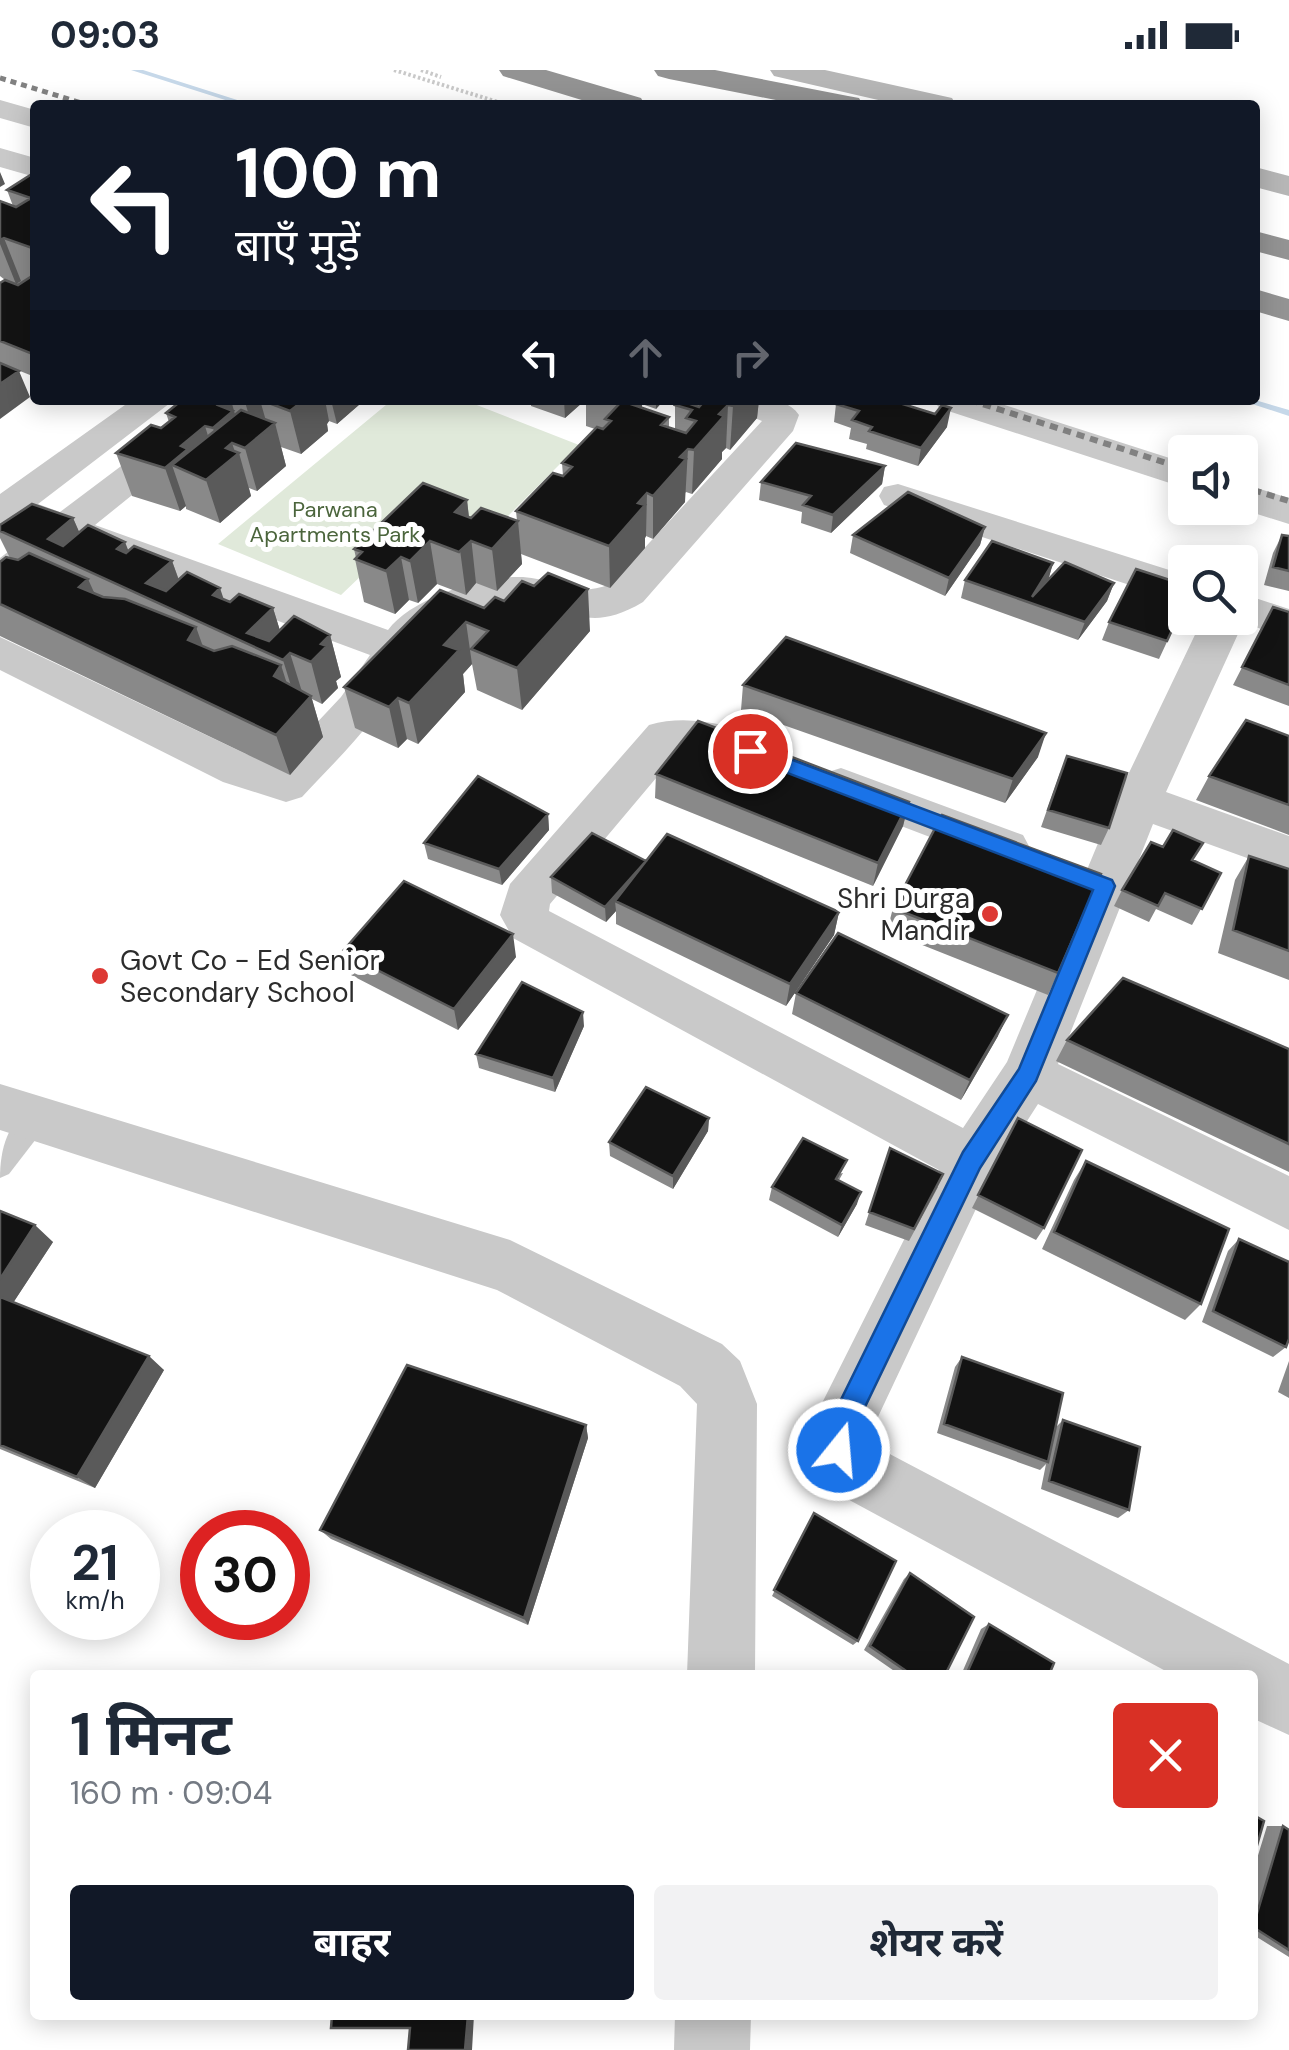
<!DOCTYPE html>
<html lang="hi">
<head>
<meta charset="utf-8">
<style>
  :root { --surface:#fff; --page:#f2f2f3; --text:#1f2937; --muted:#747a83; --accent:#111827 }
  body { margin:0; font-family:"DM Sans","Noto Sans Devanagari",sans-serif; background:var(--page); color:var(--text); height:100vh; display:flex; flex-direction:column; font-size:38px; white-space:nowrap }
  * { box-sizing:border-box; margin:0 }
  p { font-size:32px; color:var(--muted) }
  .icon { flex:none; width:55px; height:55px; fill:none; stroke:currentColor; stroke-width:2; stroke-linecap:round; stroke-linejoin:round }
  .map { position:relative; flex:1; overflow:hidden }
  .details { position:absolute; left:30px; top:1600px; width:1228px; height:350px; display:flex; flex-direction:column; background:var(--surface); border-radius:10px; box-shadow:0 5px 25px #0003 }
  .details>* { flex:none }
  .banner { position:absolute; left:30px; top:30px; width:1230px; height:305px; border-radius:10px; box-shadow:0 5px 25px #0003; background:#111827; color:#fff; overflow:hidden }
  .fabs { position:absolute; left:1168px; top:365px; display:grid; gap:20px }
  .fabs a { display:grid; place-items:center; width:90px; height:90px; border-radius:10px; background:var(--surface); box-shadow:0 5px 25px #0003; font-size:50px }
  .speed { position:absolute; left:30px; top:1440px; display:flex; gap:20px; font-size:50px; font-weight:700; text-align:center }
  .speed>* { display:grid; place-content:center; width:130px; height:130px; border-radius:50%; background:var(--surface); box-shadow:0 5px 25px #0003; line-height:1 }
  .speed small { font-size:25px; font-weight:400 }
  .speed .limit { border:15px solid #d22; background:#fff; color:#111 }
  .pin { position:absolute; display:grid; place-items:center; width:85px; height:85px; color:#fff; margin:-42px; border:5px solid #fff; border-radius:50%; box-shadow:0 2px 10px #0007 }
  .me { position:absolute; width:110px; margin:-55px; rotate:17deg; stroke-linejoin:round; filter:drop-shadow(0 0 8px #0008) }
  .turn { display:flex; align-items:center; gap:35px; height:210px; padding:0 40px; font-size:45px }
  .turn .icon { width:130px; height:130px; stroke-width:2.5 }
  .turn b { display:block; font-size:70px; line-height:85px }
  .lanes { display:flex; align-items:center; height:95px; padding:0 40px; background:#0003; justify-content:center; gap:50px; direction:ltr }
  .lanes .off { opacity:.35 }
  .round { display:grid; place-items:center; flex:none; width:105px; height:105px; border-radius:10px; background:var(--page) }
  .summary { display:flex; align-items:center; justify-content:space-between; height:170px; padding:0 40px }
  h1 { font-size:60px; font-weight:700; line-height:75px }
  .button { display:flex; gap:20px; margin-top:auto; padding:20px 40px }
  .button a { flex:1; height:115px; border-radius:10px; background:var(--accent); color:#fff; font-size:40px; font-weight:700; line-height:115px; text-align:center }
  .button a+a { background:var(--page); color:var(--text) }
  .status { display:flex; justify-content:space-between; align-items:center; height:70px; padding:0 50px; background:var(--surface); direction:ltr }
  .status svg { height:28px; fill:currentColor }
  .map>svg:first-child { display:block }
</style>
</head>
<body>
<div class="status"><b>09:03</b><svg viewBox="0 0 49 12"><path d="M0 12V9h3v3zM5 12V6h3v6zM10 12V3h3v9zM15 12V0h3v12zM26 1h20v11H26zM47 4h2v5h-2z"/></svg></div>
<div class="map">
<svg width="1289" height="1980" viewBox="0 0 1289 1980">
  <rect width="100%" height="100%" fill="#fff"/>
  <!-- green -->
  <path fill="#e0e9da" d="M392 330H464L579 375 491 463 430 440 341 525 218 474Z"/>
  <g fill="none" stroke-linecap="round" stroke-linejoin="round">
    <!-- stream -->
    <path fill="#c6d8e9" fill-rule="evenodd" d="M131 0H143L253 35H241Z
      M1240 330H1255L1289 340V346Z"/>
    <!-- path -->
    <path stroke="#c9c9c9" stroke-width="4" stroke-dasharray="2.5 2.5" stroke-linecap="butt" d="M394 0 498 32
      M421 0 441 7"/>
    <!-- lane -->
    <path fill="#c9c9c9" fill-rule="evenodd" d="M37 1037 46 1040 50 1048 46 1056 9 1104 0 1108C0 1081 7 1047 37 1037Z"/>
    <!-- street -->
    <path fill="#c9c9c9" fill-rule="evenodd" d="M0 30 35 40V58L0 48Z
      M0 78 35 88V107L0 97Z
      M132 330H174L38 434 60 442 209 330H250L95 455 388 560C411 528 484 505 523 507 556 509 582 530 613 512L762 351 731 338 726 330C749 330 784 323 799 345L793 361 643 532C584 567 571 533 517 535 432 538 417 588 374 647 353 675 326 701 302 727L286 732 223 712 0 600V567L246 684 279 693 341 627 370 585 70 474 14 518 0 522V488L35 461 12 452 0 456V424Z
      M934 330H989L1185 393V418L939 338Z
      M1240 413 1289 428V454L1238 438Z
      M898 414 1185 505V533L884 435 879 426 884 417Z
      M1240 523 1289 539V568L1243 553 1166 722 1289 766V803L1153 754 1058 994 1289 1106V1160L1038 1034 991 1107 869 1366 884 1381 1289 1594V1665L1252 1648V1605H1173L840 1425 817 1402 806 1365 939 1100 513 868 500 845 510 814 649 655C691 643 730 656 770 670L777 682 770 694C741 703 709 681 678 682L550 834 549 841 963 1058 1007 992 1116 730 1203 548H1240Z
      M841 698 1023 765 1030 778 1023 791 1006 796 825 727 818 715 825 703Z
      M0 1014 510 1170 722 1274 740 1291 757 1334 755 1605H687L697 1334 680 1316 497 1220 0 1060Z
      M675 1945H751L750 1980H674Z"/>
    <!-- secondary -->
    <path fill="#b6b6b6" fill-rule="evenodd" d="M770 0H825L952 28 956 35H900L774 6Z
      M1255 97 1289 106V126L1255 117Z"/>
    <!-- highway -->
    <path fill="#939393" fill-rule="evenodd" d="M499 0H546L641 28 645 35H598L503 6Z
      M654 0H715L848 26 859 28 863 35H801L669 9 658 6Z
      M1255 161 1289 170V190L1255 181Z
      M1255 219 1289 229V251L1255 241Z"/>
    <!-- rail-far1 -->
    <path stroke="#818181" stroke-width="5" stroke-dasharray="6 5" stroke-linecap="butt" d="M0 8 88 35"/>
    <!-- rail -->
    <path stroke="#818181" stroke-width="6" stroke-dasharray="8 6" stroke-linecap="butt" d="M970 330 1185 399
      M1240 416 1289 431"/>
  </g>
  <!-- wall -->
  <path fill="#898989" d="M35 102V307L0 293V213L5 210 0 206V131L13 136 7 120Z
    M182 330H359L360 334 337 354 329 351 327 354 328 361 301 384 281 377 286 396 257 421 249 418 251 426 220 453 186 439V436L180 441 132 426 116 383 161 358 169 352 166 343Z
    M531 330H664L656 339 642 334V338L669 347V357L675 359V335L687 333V330H759L757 348 730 380 726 378 722 382V389L692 424 686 422 685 423V432L653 469 646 466 645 468V478L610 518 521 484 522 494 497 521 476 513 466 525 437 514 418 533 409 530 395 544 364 532 355 489 356 488 354 479 467 430 469 447 517 451 516 441 563 406 562 393 595 359 586 356V333L583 332 565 348 531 336Z
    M836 334 947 357 918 396 866 379 867 374 849 369 851 358 834 352Z
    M885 396 882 414 831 463 801 453 802 442 759 430 761 412Z
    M73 448 79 462 128 481 172 491 179 510 230 532 273 538 280 561 330 565 341 607 336 611 338 618 322 634 312 629 323 667 290 705 0 566V492L10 488 0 468V455Z
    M985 457 980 475 945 526 850 483 853 465Z
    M1282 465 1289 466V521L1264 515 1273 483Z
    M1053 493 1048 510 1114 513 1107 531 1078 570 961 528 965 510Z
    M1185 533 1159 589 1102 570 1109 552Z
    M1273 537 1289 542V636L1233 615Z
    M484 538 590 561 522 640 477 620 472 594 463 604 465 622 418 674 407 669 398 678 355 658 344 617Z
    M743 615 1038 687 1005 733 741 640Z
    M1289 666V765L1196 730 1209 706Z
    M1060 703 1109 758 1101 775 1041 757Z
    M656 704 909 732 903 756 873 816 655 728Z
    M548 744 549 760 502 815 428 789 424 773Z
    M1249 786 1289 799V910L1218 883 1235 810Z
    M1193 790 1221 803 1192 855 1156 839 1149 852 1114 836 1122 820Z
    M646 791 839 842 834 865 786 936 616 854V841L606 852 552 823 551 807Z
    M893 838 1058 903 1048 925 887 861Z
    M342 882 516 887 458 960 349 904Z
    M796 923 998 966 961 1030 792 944Z
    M584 956 555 1022 479 998 476 984Z
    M1067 970 1289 979V1102L1056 991Z
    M709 1048 708 1061 673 1119 610 1086 609 1072Z
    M1018 1048 1044 1158 1036 1170 972 1138Z
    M890 1078 938 1117 909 1171 865 1155Z
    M1086 1091 1201 1234 1185 1250 1042 1179 1074 1110Z
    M843 1103 839 1110 857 1134 838 1167 769 1130 772 1117Z
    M0 1141 53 1172 13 1233 164 1300 95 1418 0 1379Z
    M1239 1169 1286 1277 1273 1287 1202 1252 1228 1181Z
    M962 1287 1056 1357 1063 1350 1129 1440 1118 1448 1041 1419 1046 1394 1040 1400 937 1363 955 1297Z
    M1289 1291V1328L1278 1322Z
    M586 1355 588 1368 528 1555 331 1469 320 1460Z
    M814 1443 858 1571 853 1575 772 1526Z
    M910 1503 945 1605H900L864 1580 904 1509Z
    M989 1554 1049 1605H961L981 1559Z
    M1267 1756H1283L1289 1760V1887L1252 1864V1805Z"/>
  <!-- shaded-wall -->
  <path fill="#5a5a5a" d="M0 102 5 114 0 117Z
    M4 168 21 211 16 214 0 174V170Z
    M19 301 30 327 0 349V314Z
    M224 330H231L244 377 232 373 236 385 239 383 251 426 220 453 206 410 224 395 213 358 218 335Z
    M247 330H260L268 358 275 353 286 396 257 421 245 378 256 369 245 332Z
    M299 330H325L329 351 327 354 328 361 301 384 290 341Z
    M331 330H359L360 334 337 354Z
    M564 330H582L583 332 565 348Z
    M620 330H642V346L620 368Z
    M656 330H664L656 339Z
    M738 330H759L757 348 730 380 733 336Z
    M728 335 726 378 722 382V389L692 424 694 380 719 344Z
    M951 338 947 357 918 396 921 378Z
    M205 356 218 399 172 395 186 436 180 441 165 398 181 376Z
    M688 379 685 432 653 469V426L680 387Z
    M885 396 882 414 831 463 833 445Z
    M647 423 646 466 645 468V478L610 518 609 476 638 433Z
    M467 430 476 513 466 525 455 442Z
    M73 448 92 491 48 469Z
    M518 451 522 494 497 521 492 479Z
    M985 457 980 475 945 526 949 508Z
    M430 471 437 514 418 533 410 491Z
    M125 472 142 515 117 479Z
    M401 487 409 530 395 544 386 501Z
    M172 491 187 533 146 513Z
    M1053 493 1048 511 1032 527Z
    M88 509 107 551 79 517Z
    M1114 513 1107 531 1078 570 1085 552Z
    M220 518 234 560 213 525Z
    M588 519 590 561 522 640 517 598Z
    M273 538 286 580 247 563Z
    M466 552 472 594 463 604 465 622 418 674 409 633 444 575Z
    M196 557 211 599 188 570Z
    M330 565 341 607 336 611 338 618 322 634 311 592 321 574Z
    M290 583 303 625 296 632 283 590Z
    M281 595 294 636 274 606Z
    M311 626 323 667 290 705 276 665Z
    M398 628 407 669 398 678 389 637Z
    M1046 663 1038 687 1005 733 1013 709Z
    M909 732 903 756 873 816 878 793Z
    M548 744 549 760 502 815 499 799Z
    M646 791 615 831 616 841 606 852 605 837Z
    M839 842 834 865 786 936 790 914Z
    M513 864 516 887 458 960 454 939Z
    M583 942 584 956 555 1022 553 1008Z
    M1008 945 998 966 961 1030 970 1010Z
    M709 1048 708 1061 673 1119V1106Z
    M861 1122 857 1134 838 1167 842 1155Z
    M35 1155 53 1172 9 1239 0 1232V1209Z
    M149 1286 164 1300 95 1418 77 1407Z
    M586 1355 588 1368 528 1555 524 1548Z
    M468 1945H474L472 1980H465Z"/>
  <!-- building -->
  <path fill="#131313" stroke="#5a5a5a" stroke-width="2.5" d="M35 102V179L4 168 0 170V131L16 137 31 128 7 120Z
    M35 204V285L0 271V213L5 210 18 215Z
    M0 293 19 301 0 314Z
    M182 330H224L218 335 233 341 213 358 205 356 181 376 188 379 165 398 116 383 151 355 161 358 175 347 166 343Z
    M261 330H304L290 341Z
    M679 330 699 337 705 330H738L733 336 728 335 719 344 724 346 694 380 688 379 680 387 686 389 653 426 647 423 638 433 645 435 609 476 516 441 553 403 563 406 572 397 562 393 597 357 603 359 611 351 605 349 622 331 669 347 661 355 686 363 696 351 686 348 692 340 675 335Z
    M839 330H890L935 344 942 335 951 338 921 378 869 361 872 357 852 350 859 341 836 334Z
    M241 340 275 353 245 378 232 373 226 378 239 383 206 410 172 395Z
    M796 373 885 396 833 445 803 435 811 426 761 412Z
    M423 413 467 430 455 442 471 448 481 438 518 451 492 479 471 471 459 482 430 471 410 491 401 487 386 501 355 489 362 482 354 479Z
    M908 422 985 457 949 508 853 465Z
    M32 434 73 448 48 469 63 476 88 455 125 472 117 479 126 483 134 476 172 491 146 513 166 521 187 502 220 518 213 525 230 532 239 524 273 538 247 563 269 571 294 546 330 565 321 574 327 576 311 592 290 583 283 590 0 461V455Z
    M1282 465 1289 466V501L1273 497Z
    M992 471 1053 493 1032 527 1065 492 1114 513 1085 552 965 510Z
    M29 483 88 509 79 517 103 527 125 529 196 557 188 570 214 581 232 576 281 595 274 606 311 626 276 665 0 534V492L6 487 18 490Z
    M1136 499 1185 515V532L1167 571 1109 552Z
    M548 503 588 519 517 598 471 579 488 561 466 552 444 575 459 580 409 633 398 628 389 637 344 617 440 520 484 538 495 527 504 531 522 511 534 516Z
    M1273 537 1289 542V615L1242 597Z
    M786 567 1046 663 1013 709 743 615Z
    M1246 650 1289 666V735L1209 706Z
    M698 651 909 732 878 793 656 704Z
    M1067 686 1127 703 1109 758 1048 740Z
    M478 706 548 744 499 799 424 773Z
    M942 745 1101 804 1058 903 893 838Z
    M1173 760 1203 773 1192 790 1221 803 1202 839 1165 823 1158 836 1122 820 1151 772 1163 777Z
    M592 763 646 791 605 837 551 807Z
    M667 764 839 842 790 914 615 831Z
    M1249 786 1289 799V881L1233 860Z
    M404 811 513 864 454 939 342 882Z
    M838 863 1008 945 970 1010 796 923Z
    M1123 908 1289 979V1074L1067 970Z
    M522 912 583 942 553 1008 476 984Z
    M646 1017 709 1048 673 1106 609 1072Z
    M1018 1048 1082 1080 1044 1158 978 1125Z
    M803 1068 847 1090 836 1109 861 1122 842 1155 772 1117Z
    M890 1078 943 1104 914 1159 869 1142Z
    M1086 1091 1229 1159 1201 1234 1054 1162Z
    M0 1141 35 1155 0 1209Z
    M1239 1169 1289 1192V1269L1286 1277 1213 1241Z
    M0 1227 149 1286 77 1407 0 1375Z
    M962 1287 1063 1323 1048 1392 944 1354Z
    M407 1295 586 1355 524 1548 320 1460Z
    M1063 1350 1140 1377 1129 1440 1049 1411Z
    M814 1443 896 1491 858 1571 774 1520Z
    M910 1503 974 1547 945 1605H912L870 1576Z
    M989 1554 1054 1593 1049 1605H966Z
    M1252 1744 1264 1751 1252 1793Z
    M1283 1756 1289 1760V1880L1253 1857Z
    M332 1945H468L465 1980H408L410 1958H331Z"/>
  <!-- route -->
  <path fill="#1a73e8" stroke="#114b97" stroke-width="2.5" d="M750 674 1112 810 1115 816 1036 1011 980 1098 851 1366 852 1380 848 1389 839 1393 830 1389C824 1377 823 1368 828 1356L963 1082 1019 999 1093 820 743 686V676Z"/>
  <!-- markers -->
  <g fill="#dd3934" stroke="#fff" stroke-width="4">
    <circle cx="990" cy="844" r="10"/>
    <circle cx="100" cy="906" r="10"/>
  </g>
  <g text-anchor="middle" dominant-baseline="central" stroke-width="10" stroke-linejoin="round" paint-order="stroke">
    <!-- far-park labels -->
    <g font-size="22" fill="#4b653c" stroke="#fff">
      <text x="335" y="439">Parwana<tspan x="335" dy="25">Apartments Park</tspan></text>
    </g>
    <!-- poi labels -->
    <g font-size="28" fill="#2c2c2c" stroke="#fff" text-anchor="end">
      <text x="970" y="828">Shri Durga<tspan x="970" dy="32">Mandir</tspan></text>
      <text x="120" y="890" text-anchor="start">Govt Co - Ed Senior<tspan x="120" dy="32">Secondary School</tspan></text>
    </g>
  </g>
</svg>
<div class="fabs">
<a><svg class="icon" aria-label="sound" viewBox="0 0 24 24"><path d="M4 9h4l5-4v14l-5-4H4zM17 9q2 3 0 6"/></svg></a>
<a><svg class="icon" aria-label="search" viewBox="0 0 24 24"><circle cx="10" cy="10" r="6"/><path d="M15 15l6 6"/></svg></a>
</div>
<div class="speed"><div>21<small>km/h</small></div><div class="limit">30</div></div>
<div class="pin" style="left:750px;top:681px;background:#d93025"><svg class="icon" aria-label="arrive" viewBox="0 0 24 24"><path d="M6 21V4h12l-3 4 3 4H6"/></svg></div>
<svg class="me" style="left:839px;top:1380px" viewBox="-20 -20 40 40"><circle r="17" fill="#1a73e8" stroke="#fff" stroke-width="3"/><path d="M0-11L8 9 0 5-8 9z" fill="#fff"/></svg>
<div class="banner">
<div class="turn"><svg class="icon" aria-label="left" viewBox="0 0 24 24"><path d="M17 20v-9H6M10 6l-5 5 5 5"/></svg><div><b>100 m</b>बाएँ मुड़ें</div></div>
<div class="lanes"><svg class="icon" aria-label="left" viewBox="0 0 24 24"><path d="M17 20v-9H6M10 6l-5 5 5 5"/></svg><svg class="icon off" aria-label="ahead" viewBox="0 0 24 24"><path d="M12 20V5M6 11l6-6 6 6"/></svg><svg class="icon off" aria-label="right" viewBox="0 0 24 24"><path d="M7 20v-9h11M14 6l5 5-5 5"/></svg></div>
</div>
<section class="details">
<div class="summary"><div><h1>1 मिनट</h1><p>160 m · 09:04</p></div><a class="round" style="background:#d93025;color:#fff"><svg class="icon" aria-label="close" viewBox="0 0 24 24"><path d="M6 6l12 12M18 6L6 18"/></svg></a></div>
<div class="button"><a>बाहर</a><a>शेयर करें</a></div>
</section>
</div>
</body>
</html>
